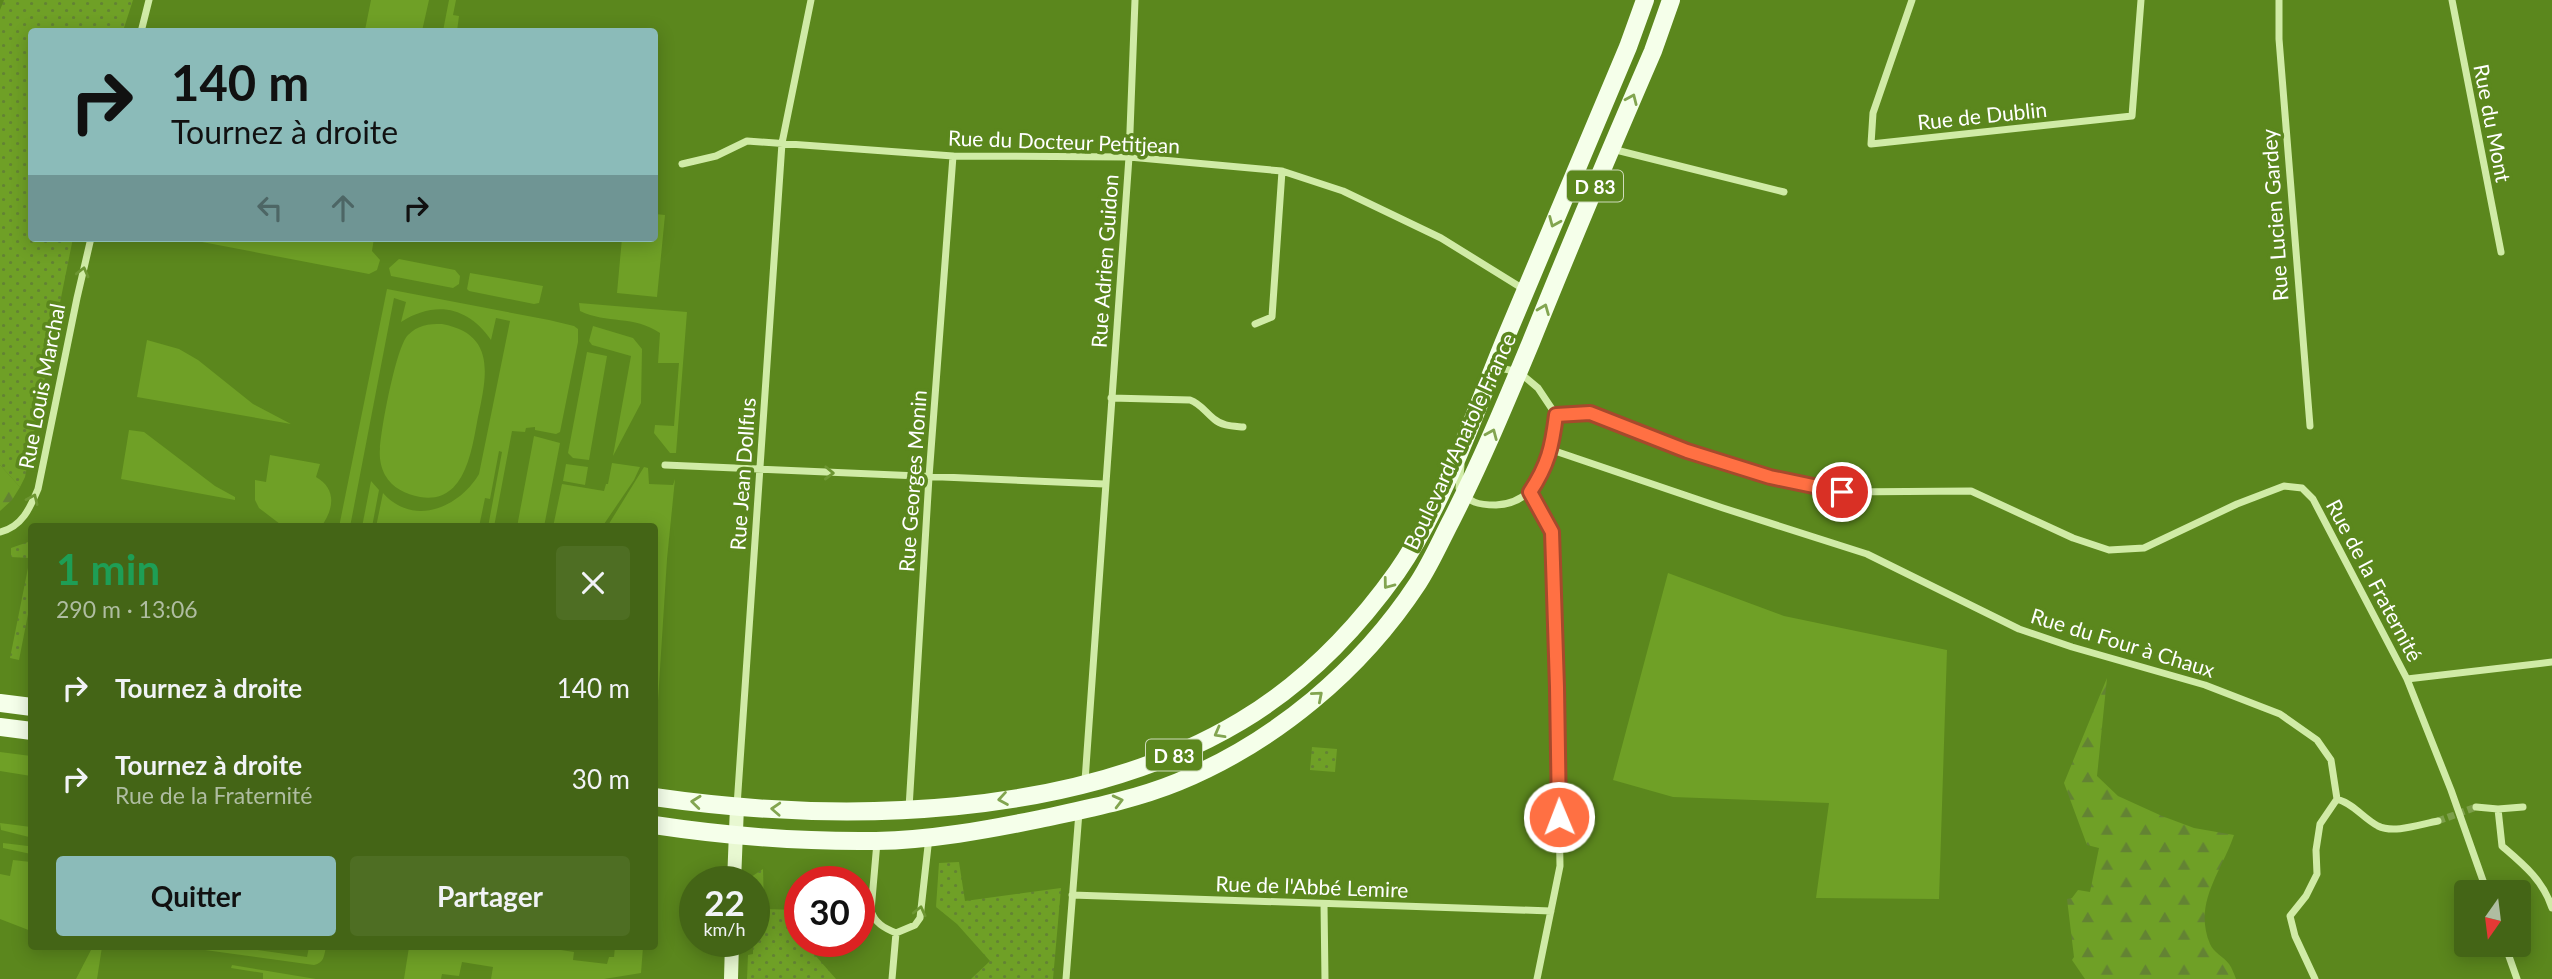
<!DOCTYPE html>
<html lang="fr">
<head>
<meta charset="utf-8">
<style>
  :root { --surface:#446516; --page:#4e6e23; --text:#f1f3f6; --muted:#afbda1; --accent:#8bbbb9 }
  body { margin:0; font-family:Lato,sans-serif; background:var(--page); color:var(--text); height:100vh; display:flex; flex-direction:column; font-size:26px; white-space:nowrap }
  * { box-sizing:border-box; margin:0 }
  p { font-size:23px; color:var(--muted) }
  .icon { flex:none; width:38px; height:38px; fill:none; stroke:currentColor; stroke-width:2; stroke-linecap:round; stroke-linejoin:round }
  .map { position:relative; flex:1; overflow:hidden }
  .details { position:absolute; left:28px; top:523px; width:630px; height:427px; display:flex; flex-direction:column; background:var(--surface); border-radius:7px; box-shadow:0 4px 18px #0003 }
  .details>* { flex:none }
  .guide { position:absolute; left:28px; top:28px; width:630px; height:214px; border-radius:7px; box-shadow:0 4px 18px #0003; background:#8bbbb9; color:#111; overflow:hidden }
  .needle { width:46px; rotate:194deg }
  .tools { position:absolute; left:2454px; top:880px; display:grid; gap:14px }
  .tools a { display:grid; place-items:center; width:77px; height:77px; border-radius:7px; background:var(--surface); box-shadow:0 4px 18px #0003; font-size:35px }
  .speed { position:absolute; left:679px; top:866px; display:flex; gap:14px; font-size:35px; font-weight:700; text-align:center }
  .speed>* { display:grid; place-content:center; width:91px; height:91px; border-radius:50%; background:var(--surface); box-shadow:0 4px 18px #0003; line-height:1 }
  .speed small { font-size:18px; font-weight:400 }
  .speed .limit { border:10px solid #d22; background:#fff; color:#111 }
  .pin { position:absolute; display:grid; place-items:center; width:60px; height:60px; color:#fff; margin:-30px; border:4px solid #fff; border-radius:50%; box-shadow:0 2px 7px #0007 }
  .me { position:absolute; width:77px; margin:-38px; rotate:359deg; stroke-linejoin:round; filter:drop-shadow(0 0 5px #0008) }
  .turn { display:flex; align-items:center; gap:24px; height:147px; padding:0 28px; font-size:32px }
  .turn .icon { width:91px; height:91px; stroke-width:2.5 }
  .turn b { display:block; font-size:49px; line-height:60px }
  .lanes { display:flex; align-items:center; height:66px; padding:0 28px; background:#0003; justify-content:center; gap:35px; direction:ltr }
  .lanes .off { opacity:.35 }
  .round { display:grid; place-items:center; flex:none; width:74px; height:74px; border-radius:7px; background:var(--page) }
  .overview { display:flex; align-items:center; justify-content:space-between; height:119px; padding:0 28px }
  h1 { font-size:42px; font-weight:700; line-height:52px; color:#1e9e55 }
  .cta { display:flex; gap:14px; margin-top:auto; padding:14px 28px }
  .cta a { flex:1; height:80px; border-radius:7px; background:var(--accent); color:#111; font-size:28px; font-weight:700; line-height:80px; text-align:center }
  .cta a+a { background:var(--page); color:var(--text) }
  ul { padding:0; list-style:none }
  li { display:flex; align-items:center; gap:21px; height:91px; padding:0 28px }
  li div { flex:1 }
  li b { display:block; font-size:26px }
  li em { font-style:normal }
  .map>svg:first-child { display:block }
</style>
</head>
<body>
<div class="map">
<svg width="2552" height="979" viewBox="0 0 2552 979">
  <defs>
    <pattern id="forest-firs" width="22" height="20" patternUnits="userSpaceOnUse" patternTransform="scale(1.75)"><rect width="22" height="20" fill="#6fa026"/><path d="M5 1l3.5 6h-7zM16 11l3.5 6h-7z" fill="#638333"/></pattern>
    <pattern id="park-dots" width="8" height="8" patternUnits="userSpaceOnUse" patternTransform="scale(1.75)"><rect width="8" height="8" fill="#6fa026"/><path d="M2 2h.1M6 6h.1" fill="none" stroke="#638333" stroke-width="1.8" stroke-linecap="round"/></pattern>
  </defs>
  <rect width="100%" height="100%" fill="#5b871d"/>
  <!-- grass -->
  <path fill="#6fa026" d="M371 0H429L422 31 365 30Z
    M449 0H456L453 15 459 16 457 31H443Z
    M655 214 665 215 657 297 617 293 622 238H654Z
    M181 238H374L372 251 380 260 377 270 369 274Z
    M399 259 455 270 460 276 459 284 453 288 391 276 389 268Z
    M470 273 543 286 539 303 534 304 469 291 467 289Z
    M387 289 549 320 574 326 578 329V342L560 432 556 434 535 430V427L526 428 525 432 512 431 494 527H488L502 452 499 451 490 499 485 498 479 527H376L383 493C413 527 459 508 479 474L510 321 496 318 491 340C468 307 436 300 401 322L406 302 394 298 350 527H339Z
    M579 303 687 312 676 453H670L654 433 655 425 674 426 679 363H658L660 333C634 315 607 324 580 311Z
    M442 324C496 334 487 375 478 417 472 448 466 505 420 497 406 494 392 488 385 475 381 468 379 457 380 449 381 429 396 347 408 335 418 325 428 324 442 324Z
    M593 326 633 338 642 349 641 403 613 456 631 356 592 345 589 341Z
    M147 340 179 349 198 360 253 404 291 424 137 397Z
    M587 352 607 356 589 460 573 458 568 453Z
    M129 430 144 432 215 486 235 497V500L121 479Z
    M534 436 560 443 544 527H517Z
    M270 455 320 464 316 477C337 489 334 509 321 527H284L276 521 259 508 255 500V480L266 482Z
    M612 463 640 467 634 480 602 527H553L562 484 604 491 606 484H608Z
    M566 464 588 467 585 485 563 481Z
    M644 467 648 468 649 484 673 485 675 479 667 559 655 748 654 527H607Z
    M371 481 379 490 372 527H362Z
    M1668 573 1784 616 1947 650 1939 899 1816 898 1829 803 1673 797 1613 780Z
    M0 752 31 756V776L0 771Z
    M0 823 31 827V854L3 848V843L28 846 29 837 1 830Z
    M13 860 31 862V931L0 919V874L10 876Z
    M81 947H102L97 979H76L91 950Z
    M183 947H236L307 957 309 947H326C324 956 324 963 314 965Z
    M409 947H560L561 950 574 952 573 960 607 964 609 957H614L615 947H643L641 973 604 979H491L493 967 462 962 459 976 442 974 441 979H404Z
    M232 965 316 979H263V973L231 968Z"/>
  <!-- forest -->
  <path fill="url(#forest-firs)" d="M0 465 20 487 12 500 0 511Z
    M2107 678 2097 776 2118 796 2162 816 2194 828 2234 835C2221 873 2193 903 2210 944 2213 952 2224 957 2229 964 2232 968 2234 974 2236 979H2085L2072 960 2074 957 2067 899 2072 898 2078 890 2090 892 2099 848 2087 845 2064 783Z"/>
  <!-- park -->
  <path fill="url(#park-dots)" d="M4 0H133L123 31 32 32V238H73L25 477 20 487 0 465V10Z
    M31 541V599L19 660 10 658 30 558 11 557V548Z
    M1312 747 1337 749 1335 772 1310 770Z
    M959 862 965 901 1061 888 1053 979H971L990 961 957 924 936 907 939 863Z
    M763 869 764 909 800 910V942H813L807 946 836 979H747L748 955 753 954V942H749H754V882H751V877Z"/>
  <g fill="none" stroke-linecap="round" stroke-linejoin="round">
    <!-- street-tunnel -->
    <path stroke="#7c9f4a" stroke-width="7" stroke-dasharray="7 3.5" stroke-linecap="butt" d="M2438 821 2476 807"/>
    <!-- street -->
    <path stroke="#d0eba6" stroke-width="7" d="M1912 0 1873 113 1871 144 2132 116 2141 0
      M2279 0V39L2310 426
      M2452 0 2501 252
      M141 32 149 0
      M1612 149 1784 192
      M682 164 716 156 747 141 953 156 1129 157 1282 171 1343 191 1441 238 1525 290
      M1255 324 1272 317 1282 171
      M1111 398 1190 400C1201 404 1205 412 1214 419 1222 426 1233 426 1243 427
      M1556 415 1590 413 1687 451 1771 477 1842 492 1971 491 2073 538 2109 550 2144 548 2237 504 2284 486 2302 488 2313 499 2407 679 2451 790 2487 892
      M1552 450 1723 508 1867 554 2019 629 2072 647 2205 685 2280 714 2317 740 2331 760 2337 799 2320 824 2316 850 2317 874 2306 896 2290 916 2295 936 2315 979
      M665 465 1104 484
      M1461 465 1459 488C1469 503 1478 505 1496 505 1543 503 1552 452 1556 415L1538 388 1519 372 1495 367
      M1530 492 1552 532 1557 687 1560 866 1537 979
      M0 532C22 527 30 508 38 489L77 298 91 238
      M2407 679 2552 662
      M1085 781 1129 157 1135 0
      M2337 799C2354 804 2363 818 2378 826 2394 834 2421 824 2438 821
      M737 806 782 143 811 0
      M2476 807 2498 809 2523 807
      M909 808 929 477 953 156
      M2498 809 2502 846C2523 864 2543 880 2552 908
      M877 842 871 911C875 923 884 928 896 933L915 925 920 918 929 837
      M1072 895 1551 911
      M1324 904 1325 979
      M2505 945 2517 979
      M892 979 896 933
      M1066 979 1079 812"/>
    <!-- secondary -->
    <path stroke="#e8f8d1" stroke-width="14" d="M734 882 737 806
      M731 979 732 942"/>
    <!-- primary -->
    <path stroke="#f5ffea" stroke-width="18" d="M0 703 32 707
      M0 727 32 731
      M654 797C841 824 1076 820 1241 721 1303 684 1355 631 1397 572 1443 506 1475 412 1506 337 1547 240 1587 144 1628 47L1645 0
      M654 825C727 836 802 842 876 841 931 840 986 830 1040 819 1086 809 1134 800 1178 782 1275 742 1361 670 1418 583 1431 563 1441 540 1452 519 1481 462 1506 402 1531 342 1570 245 1611 148 1653 51L1671 0"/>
  </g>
  <!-- one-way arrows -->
  <defs><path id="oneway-chevron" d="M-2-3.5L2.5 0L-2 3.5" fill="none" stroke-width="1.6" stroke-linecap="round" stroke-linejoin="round" transform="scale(1.75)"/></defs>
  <g stroke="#82a550">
    <use href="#oneway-chevron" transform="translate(1632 99) rotate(-66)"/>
    <use href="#oneway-chevron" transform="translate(1554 222) rotate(113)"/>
    <use href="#oneway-chevron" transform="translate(1544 309) rotate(-68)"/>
    <use href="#oneway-chevron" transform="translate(1492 434) rotate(-67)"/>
    <use href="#oneway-chevron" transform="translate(1388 584) rotate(127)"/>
    <use href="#oneway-chevron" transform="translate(1318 696) rotate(-41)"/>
    <use href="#oneway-chevron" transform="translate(1219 733) rotate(151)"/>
    <use href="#oneway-chevron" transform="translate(1003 799) rotate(171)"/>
    <use href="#oneway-chevron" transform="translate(1118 801) rotate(-14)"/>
    <use href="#oneway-chevron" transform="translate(696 802) rotate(-174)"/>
    <use href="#oneway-chevron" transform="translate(776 809) rotate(-177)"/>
  </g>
  <g stroke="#6d9632">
    <use href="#oneway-chevron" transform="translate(83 272) rotate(-76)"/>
    <use href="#oneway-chevron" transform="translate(829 473) rotate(2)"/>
    <use href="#oneway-chevron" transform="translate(33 499) rotate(-66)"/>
    <use href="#oneway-chevron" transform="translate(920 911) rotate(-77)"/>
  </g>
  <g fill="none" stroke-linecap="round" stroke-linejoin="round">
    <defs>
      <path id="route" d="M1559 817 1557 687 1552 532 1530 492C1548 465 1552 447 1556 415L1590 413 1687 451 1770 477 1842 492"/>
    </defs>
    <!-- route casing -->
    <use href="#route" stroke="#a6492c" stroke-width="18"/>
    <!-- route -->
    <use href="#route" stroke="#ff7043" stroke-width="12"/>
  </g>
  <g text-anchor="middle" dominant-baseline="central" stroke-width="7" stroke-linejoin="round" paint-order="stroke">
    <!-- shield labels -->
    <g fill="#5b871d" stroke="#cedbbb" stroke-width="2">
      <rect x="1567" y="170.5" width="56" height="31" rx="5"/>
      <rect x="1146" y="739.5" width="56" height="31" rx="5"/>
    </g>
    <g font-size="19" font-weight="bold" fill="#fff">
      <text x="1595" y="186">D 83</text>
      <text x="1174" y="755">D 83</text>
    </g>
    <!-- street labels -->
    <g font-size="21" fill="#fff" stroke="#5b871d">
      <text transform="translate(1982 115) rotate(-6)">Rue de Dublin</text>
      <text transform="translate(2493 123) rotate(79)">Rue du Mont</text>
      <text transform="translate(1064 141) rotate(2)">Rue du Docteur Petitjean</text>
      <text transform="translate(2274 215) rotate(-94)">Rue Lucien Gardey</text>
      <text transform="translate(1104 261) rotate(-86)">Rue Adrien Guidon</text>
      <text transform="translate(41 386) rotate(-79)">Rue Louis Marchal</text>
      <text transform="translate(1459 441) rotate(-65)">Boulevard Anatole France</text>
      <text transform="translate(742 474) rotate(-86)">Rue Jean Dollfus</text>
      <text transform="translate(912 481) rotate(-86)">Rue Georges Monin</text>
      <text transform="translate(2375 580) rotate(62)">Rue de la Fraternité</text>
      <text transform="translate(2123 642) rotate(17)">Rue du Four à Chaux</text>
      <text transform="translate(1312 886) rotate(2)">Rue de l'Abbé Lemire</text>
    </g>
  </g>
</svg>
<div class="tools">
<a><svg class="needle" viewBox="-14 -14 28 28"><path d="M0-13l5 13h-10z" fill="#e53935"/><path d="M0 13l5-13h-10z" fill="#afbda1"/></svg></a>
</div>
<div class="speed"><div>22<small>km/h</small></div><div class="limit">30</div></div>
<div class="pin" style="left:1842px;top:492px;background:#d93025"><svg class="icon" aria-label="arrive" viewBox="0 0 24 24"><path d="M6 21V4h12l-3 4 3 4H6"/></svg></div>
<svg class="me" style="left:1559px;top:817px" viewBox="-20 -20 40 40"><circle r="17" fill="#ff7043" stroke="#fff" stroke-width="3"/><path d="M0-11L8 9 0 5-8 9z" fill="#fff"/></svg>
<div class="guide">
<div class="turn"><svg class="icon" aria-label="right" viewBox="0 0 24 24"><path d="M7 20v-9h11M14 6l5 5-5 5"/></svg><div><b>140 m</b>Tournez à droite</div></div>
<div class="lanes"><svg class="icon off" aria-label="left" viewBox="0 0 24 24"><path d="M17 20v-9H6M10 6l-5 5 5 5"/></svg><svg class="icon off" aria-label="ahead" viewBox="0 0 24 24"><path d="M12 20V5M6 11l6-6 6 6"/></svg><svg class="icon" aria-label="right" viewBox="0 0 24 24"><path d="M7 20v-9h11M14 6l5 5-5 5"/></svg></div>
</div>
<section class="details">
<div class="overview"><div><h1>1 min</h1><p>290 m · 13:06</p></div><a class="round"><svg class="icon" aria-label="close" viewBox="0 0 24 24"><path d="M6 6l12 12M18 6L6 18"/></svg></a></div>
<ul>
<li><svg class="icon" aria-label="right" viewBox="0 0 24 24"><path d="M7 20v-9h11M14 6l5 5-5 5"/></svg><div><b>Tournez à droite</b></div><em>140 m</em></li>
<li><svg class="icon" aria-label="right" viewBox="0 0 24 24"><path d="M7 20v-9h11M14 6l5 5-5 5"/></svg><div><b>Tournez à droite</b><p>Rue de la Fraternité</p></div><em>30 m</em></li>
</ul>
<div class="cta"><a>Quitter</a><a>Partager</a></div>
</section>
</div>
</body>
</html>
